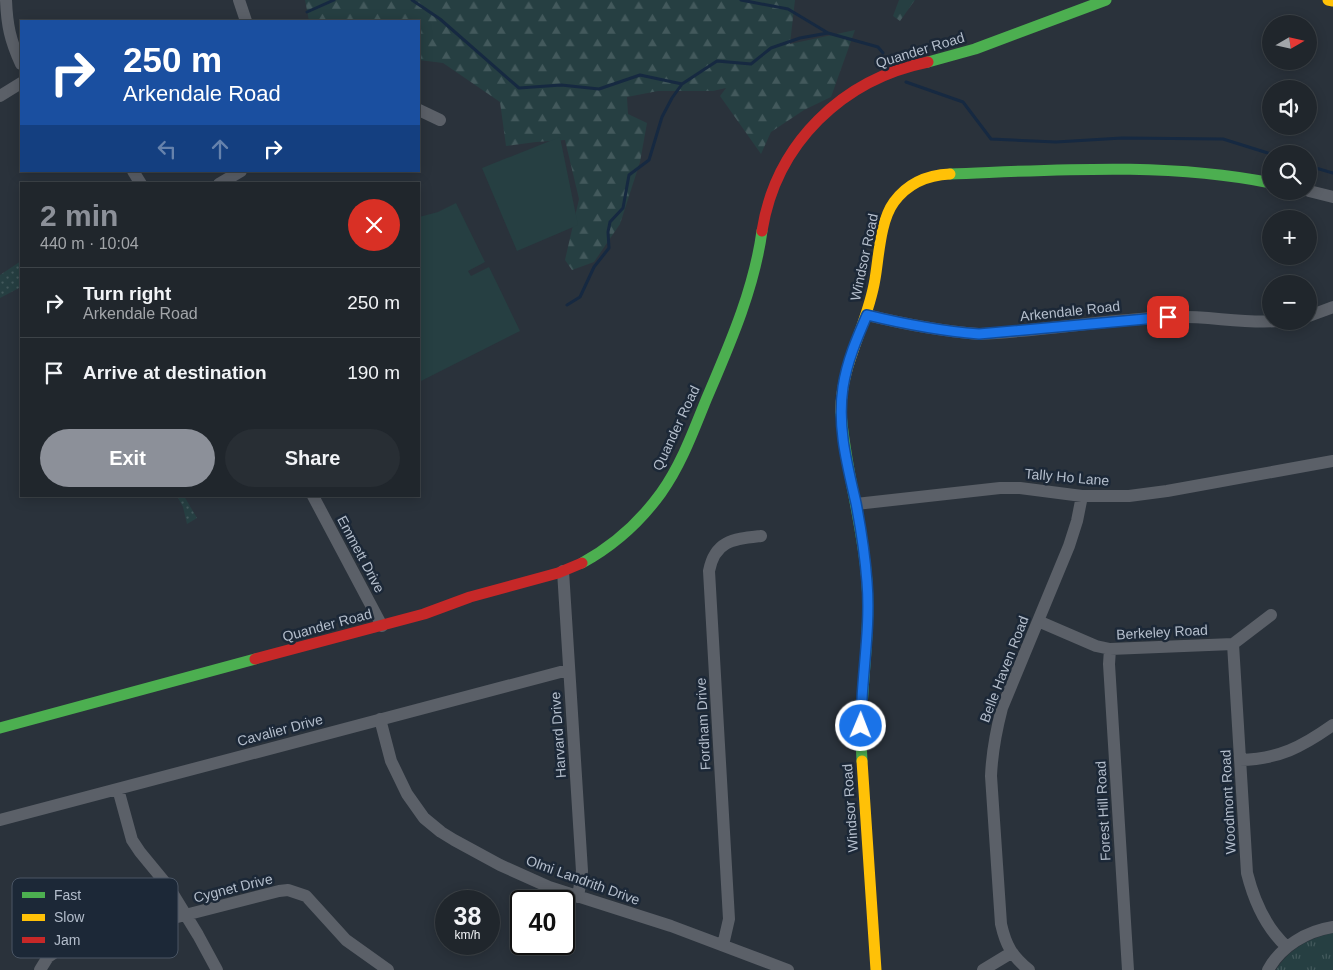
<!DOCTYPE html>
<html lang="en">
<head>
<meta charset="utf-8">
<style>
  :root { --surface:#20262c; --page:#282e34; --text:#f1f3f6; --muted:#a2a5a9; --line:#3d4348; --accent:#8c9099 }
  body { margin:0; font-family:Arial,sans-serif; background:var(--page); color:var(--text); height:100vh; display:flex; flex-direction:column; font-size:19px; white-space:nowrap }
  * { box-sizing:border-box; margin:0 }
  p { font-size:16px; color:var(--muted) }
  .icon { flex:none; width:28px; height:28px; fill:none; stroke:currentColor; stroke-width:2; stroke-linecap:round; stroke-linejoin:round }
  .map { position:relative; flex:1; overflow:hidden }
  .side { position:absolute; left:20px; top:182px; width:400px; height:315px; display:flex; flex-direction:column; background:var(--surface); border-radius:0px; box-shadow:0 2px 12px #0003,0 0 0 1px var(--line) }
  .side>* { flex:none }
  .hud { position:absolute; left:20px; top:20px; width:400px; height:152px; border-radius:0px; box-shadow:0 2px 12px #0003,0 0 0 1px var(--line); background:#1a4fa0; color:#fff; overflow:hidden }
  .needle { width:32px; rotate:81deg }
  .fabs { position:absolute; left:1262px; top:15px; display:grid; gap:10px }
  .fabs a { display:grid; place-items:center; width:55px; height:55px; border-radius:50%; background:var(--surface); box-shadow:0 2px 12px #0003,0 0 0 1px var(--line); font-size:25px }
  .speed { position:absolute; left:435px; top:890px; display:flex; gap:10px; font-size:25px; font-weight:700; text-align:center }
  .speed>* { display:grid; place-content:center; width:65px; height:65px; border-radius:50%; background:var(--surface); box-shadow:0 2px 12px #0003,0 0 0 1px var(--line); line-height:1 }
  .speed small { font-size:12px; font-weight:400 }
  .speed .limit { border:2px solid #111; border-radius:8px; background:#fff; color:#111 }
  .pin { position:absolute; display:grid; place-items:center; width:42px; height:42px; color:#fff; margin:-21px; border-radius:10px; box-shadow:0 2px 8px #0006 }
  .me { position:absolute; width:55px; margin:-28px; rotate:1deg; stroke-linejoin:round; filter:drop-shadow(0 0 4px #0008) }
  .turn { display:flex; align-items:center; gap:18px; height:105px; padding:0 20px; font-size:22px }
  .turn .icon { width:65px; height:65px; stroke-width:2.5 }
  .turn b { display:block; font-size:35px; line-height:42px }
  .lanes { display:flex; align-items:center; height:48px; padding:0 20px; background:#0003; justify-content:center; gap:25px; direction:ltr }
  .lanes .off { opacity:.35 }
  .round { display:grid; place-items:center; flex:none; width:52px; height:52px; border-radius:26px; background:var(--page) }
  .head { display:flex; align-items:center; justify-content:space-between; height:85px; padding:0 20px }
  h1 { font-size:30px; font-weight:700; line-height:38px; color:var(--accent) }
  .action { display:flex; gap:10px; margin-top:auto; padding:10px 20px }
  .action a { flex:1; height:58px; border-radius:30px; background:var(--accent); color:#fff; font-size:20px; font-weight:700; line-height:58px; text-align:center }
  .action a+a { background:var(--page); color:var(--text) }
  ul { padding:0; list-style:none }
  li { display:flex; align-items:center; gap:15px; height:70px; padding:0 20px; border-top:1px solid var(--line) }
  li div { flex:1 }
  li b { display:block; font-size:19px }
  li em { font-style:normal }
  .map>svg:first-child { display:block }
</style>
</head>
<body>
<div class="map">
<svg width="1333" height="970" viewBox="0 0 1333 970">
  <defs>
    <pattern id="grass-dots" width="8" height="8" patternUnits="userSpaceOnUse" patternTransform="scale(1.25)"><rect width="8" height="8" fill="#263f42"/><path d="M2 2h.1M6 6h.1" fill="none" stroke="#43595c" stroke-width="1.8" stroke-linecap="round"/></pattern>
    <pattern id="forest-firs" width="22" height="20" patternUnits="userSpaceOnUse" patternTransform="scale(1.25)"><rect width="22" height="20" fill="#263f42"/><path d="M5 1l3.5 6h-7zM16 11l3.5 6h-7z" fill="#43595c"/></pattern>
    <pattern id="park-tufts" width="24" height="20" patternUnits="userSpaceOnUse" patternTransform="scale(1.25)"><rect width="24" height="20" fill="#263f42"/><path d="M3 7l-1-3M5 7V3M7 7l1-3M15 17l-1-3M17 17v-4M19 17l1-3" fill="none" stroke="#43595c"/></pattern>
  </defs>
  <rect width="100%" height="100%" fill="#2a323b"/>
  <!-- grass -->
  <path fill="url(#grass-dots)" d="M21 261V287L0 298V275Z
    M177 496H184L197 518 187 524 183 507Z"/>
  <!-- forest -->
  <path fill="url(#forest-firs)" d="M305 0H795L790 44 855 30 831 97 804 110 771 132 761 154 720 96 726 88 713 91H658L627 97 628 114 647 123 640 162 620 224 594 262 572 270 565 260 579 199 565 140 536 142 506 146 500 102 443 63 419 60V21H309Z
    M899 0H915L900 21 893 16Z"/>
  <!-- park -->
  <path fill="url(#park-tufts)" d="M1333 933V970H1276C1289 949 1310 938 1333 933Z"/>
  <!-- pitch -->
  <path fill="#263f42" d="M560 137 578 225 517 251 482 168Z
    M456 203 485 262 468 271 471 276 489 267 520 331 421 381 419 376V217L438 212Z"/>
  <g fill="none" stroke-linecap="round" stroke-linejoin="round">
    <!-- stream -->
    <path stroke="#162941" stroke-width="3" d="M412 0 440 19 519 88 561 85 599 89 640 75 682 84 717 61 751 64 771 48 800 38 828 33 878 47 883 53
      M741 0 788 9 828 33
      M307 12 334 0
      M906 82 963 102 991 139 1056 142 1122 138 1223 139 1271 154
      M1309 166 1333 173
      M567 305 580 297 594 267 609 248 608 232 610 222 623 208 629 175 649 160 662 117 672 98 682 84"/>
    <!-- street -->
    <path stroke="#5b6068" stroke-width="12" d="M6 0C7 25 10 40 21 64
      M239 0 246 21
      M0 96 21 83
      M419 110 440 120
      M133 171 141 184
      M219 184 241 171
      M1309 191 1333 197
      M867 315C904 324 940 331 979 334 1042 331 1105 320 1168 317 1205 315 1242 324 1278 321
      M1309 316 1333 307
      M313 496 382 626
      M856 504 1000 488H1020L1082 496H1129L1167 491 1333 461
      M563 571 582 871 578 897
      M1038 621 1096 646 1110 649 1233 644
      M1233 644 1247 873C1254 901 1265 927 1287 947
      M1233 644 1271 615
      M1110 649 1109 664 1128 970
      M380 719 391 761 407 794 424 818 441 832 454 840 500 865 549 887 671 926 788 970
      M1240 760C1279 759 1302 747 1333 725
      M118 789 132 840 140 852 168 886 198 935 217 970
      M0 820 568 670
      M723 945 729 919 709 571C715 540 734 539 761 536
      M40 970 48 957 64 946 279 891 288 890 306 896 346 940 388 970
      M983 970 1011 953
      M1029 970C1012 956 1006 946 1001 924L991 776C992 752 996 731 1002 708L1069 546 1077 521 1082 496
      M1268 970C1281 946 1307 931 1333 927"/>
    <!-- fast -->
    <path stroke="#4caf50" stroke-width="11" d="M928 62 975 49 1106 0
      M950 174C1057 170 1165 162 1271 183
      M841 412C845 469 863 524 867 582 871 641 858 701 862 761
      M582 563C613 546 640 522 661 493 681 465 693 432 706 400 729 346 754 290 762 231
      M0 728 255 659"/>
    <!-- slow -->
    <path stroke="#ffc107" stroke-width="11" d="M1328 0 1333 1
      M841 412C840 365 868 325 875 279 879 256 880 221 894 202 908 183 927 175 950 174
      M862 761 876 970"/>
    <!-- jam -->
    <path stroke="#c62828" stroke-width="11" d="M762 231C776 143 843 79 928 62
      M255 659 424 614 470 597 558 573 582 563"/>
  </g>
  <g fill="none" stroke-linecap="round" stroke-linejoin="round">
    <defs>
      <path id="route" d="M861 726C861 678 871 630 867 582 865 555 861 529 856 503 847 464 837 427 843 387 847 361 857 338 867 315 904 324 941 331 979 334L1168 317"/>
    </defs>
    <!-- route casing -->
    <use href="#route" stroke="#114b97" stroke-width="12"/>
    <!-- route -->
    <use href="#route" stroke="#1a73e8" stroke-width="9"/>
  </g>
  <g text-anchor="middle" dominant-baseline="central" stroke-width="5" stroke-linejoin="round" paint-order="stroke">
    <!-- street labels -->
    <g font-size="14" fill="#b4becc" stroke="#1c2837">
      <text transform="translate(920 50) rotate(-17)">Quander Road</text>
      <text transform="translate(864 257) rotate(-78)">Windsor Road</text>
      <text transform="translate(1070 311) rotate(-6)">Arkendale Road</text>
      <text transform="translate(676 428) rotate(-65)">Quander Road</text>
      <text transform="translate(1067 477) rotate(5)">Tally Ho Lane</text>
      <text transform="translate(361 554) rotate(62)">Emmett Drive</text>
      <text transform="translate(327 625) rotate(-15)">Quander Road</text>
      <text transform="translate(1162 632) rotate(-3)">Berkeley Road</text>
      <text transform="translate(1004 669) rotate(-69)">Belle Haven Road</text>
      <text transform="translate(703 724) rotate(-93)">Fordham Drive</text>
      <text transform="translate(280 730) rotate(-15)">Cavalier Drive</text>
      <text transform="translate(558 735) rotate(-94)">Harvard Drive</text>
      <text transform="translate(1228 802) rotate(-93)">Woodmont Road</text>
      <text transform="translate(850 808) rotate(-94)">Windsor Road</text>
      <text transform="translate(1103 811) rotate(-93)">Forest Hill Road</text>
      <text transform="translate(583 880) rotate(20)">Olmi Landrith Drive</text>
      <text transform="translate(233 888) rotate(-14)">Cygnet Drive</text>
    </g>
  </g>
  <!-- legend -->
  <rect x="12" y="878" width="166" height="80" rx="8" fill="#1c2837" stroke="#4a5564" stroke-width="1"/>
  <rect x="22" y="892" width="23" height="6" fill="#4caf50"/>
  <rect x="22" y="914" width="23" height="7" fill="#ffc107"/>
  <rect x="22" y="937" width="23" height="6" fill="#c62828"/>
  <g font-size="14" fill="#b4becc">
    <text x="54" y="900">Fast</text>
    <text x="54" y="922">Slow</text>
    <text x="54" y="945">Jam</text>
  </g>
</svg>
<div class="fabs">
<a><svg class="needle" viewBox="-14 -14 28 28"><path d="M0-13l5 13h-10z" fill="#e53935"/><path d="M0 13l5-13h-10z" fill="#a2a5a9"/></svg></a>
<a><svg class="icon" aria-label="sound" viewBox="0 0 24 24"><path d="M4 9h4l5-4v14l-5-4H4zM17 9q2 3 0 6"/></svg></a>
<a><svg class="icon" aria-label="search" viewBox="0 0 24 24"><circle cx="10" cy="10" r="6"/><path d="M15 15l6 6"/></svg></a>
<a>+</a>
<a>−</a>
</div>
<div class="speed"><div>38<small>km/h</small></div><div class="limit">40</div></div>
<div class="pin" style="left:1168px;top:317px;background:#d93025"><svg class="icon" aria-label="arrive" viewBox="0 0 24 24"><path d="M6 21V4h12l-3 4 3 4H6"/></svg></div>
<svg class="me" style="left:861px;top:726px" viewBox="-20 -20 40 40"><circle r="17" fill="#1a73e8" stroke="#fff" stroke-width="3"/><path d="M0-11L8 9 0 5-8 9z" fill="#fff"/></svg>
<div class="hud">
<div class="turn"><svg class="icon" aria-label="right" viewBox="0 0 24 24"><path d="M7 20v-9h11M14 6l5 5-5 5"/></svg><div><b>250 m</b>Arkendale Road</div></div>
<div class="lanes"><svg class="icon off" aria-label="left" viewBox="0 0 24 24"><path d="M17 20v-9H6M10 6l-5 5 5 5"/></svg><svg class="icon off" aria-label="ahead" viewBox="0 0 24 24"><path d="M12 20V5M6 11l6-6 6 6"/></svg><svg class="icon" aria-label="right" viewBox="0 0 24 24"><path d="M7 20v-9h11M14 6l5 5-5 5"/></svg></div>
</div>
<section class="side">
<div class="head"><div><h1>2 min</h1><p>440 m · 10:04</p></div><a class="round" style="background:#d93025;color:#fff"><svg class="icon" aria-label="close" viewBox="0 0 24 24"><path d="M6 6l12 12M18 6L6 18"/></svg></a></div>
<ul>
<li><svg class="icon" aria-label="right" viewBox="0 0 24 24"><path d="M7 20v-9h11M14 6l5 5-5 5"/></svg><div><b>Turn right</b><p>Arkendale Road</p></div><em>250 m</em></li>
<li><svg class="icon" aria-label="arrive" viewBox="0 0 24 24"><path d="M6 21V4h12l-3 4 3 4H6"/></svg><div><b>Arrive at destination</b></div><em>190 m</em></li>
</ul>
<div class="action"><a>Exit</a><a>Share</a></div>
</section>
</div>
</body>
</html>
